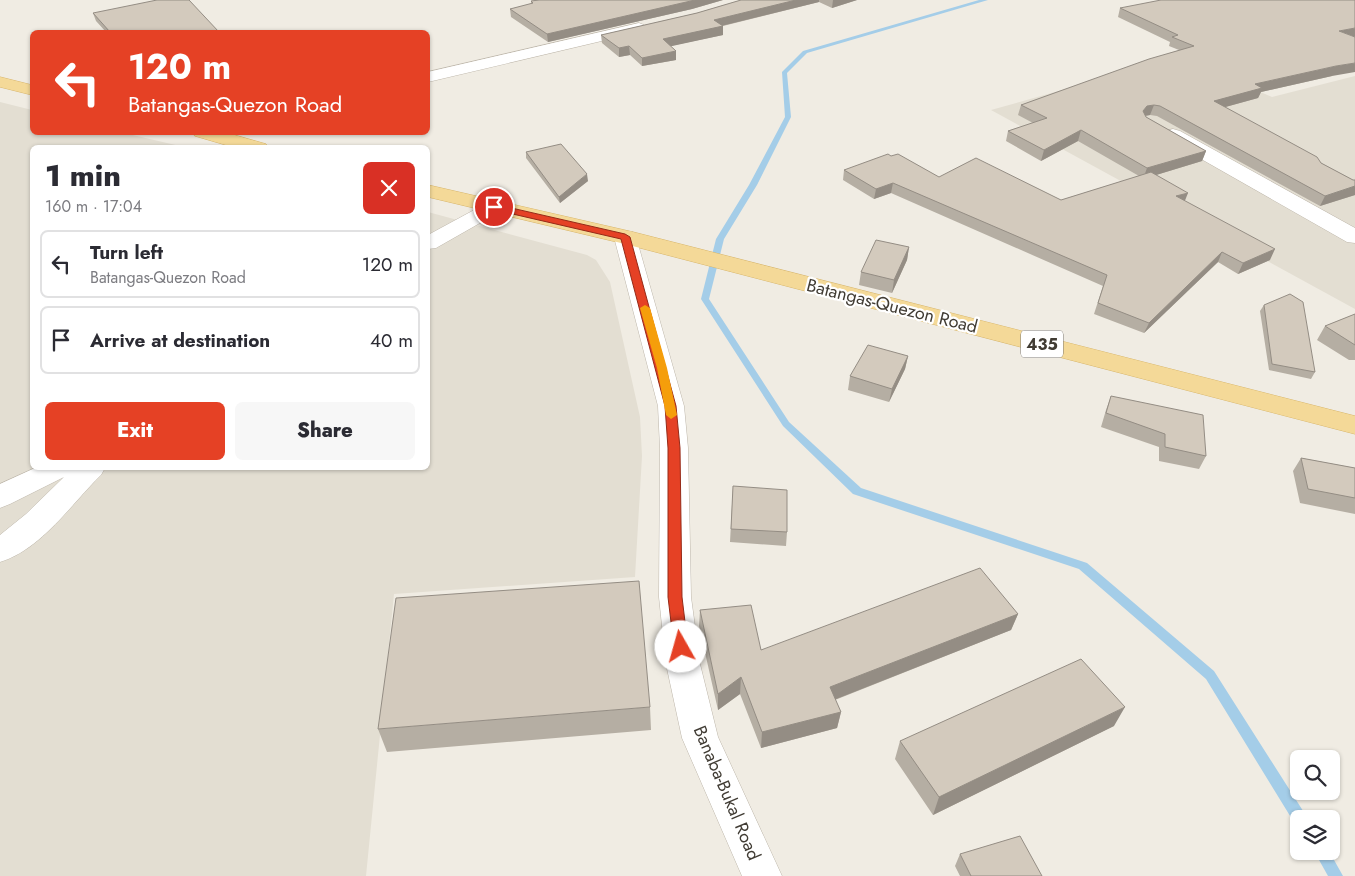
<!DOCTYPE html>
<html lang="en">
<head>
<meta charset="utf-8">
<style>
  :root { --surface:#fff; --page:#f7f7f7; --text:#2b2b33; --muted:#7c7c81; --line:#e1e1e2; --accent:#e54125 }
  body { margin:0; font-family:Jost,sans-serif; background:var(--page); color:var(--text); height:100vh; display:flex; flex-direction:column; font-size:19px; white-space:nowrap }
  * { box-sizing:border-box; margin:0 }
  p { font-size:16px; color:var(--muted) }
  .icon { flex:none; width:28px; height:28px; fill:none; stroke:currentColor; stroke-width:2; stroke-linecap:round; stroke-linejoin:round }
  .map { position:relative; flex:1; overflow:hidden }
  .side { position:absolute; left:30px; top:145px; width:400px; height:325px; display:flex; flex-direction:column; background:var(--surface); border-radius:8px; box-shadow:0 1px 4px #0004 }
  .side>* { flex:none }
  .hud { position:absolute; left:30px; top:30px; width:400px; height:105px; border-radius:8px; box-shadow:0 1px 4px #0004; background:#e54125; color:#fff; overflow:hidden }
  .buttons { position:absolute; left:1290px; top:750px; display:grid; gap:10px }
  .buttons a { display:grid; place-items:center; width:50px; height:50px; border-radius:8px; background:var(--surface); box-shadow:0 1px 4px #0004; font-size:25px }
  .pin { position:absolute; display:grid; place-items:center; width:42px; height:42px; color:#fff; margin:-21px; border:2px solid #fff; border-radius:50%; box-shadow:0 1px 5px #0007 }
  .me { position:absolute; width:55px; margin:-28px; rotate:353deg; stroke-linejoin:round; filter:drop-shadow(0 0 4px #0008) }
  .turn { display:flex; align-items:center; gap:18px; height:105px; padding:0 15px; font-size:22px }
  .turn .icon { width:65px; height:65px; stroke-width:2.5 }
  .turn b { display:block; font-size:35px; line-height:42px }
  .round { display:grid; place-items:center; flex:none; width:52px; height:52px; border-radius:8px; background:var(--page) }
  .overview { display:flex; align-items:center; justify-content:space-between; height:85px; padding:0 15px }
  h1 { font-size:30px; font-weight:800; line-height:38px }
  .action { display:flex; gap:10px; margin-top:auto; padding:10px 15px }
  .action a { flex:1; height:58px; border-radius:8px; background:var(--accent); color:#fff; font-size:20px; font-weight:800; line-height:58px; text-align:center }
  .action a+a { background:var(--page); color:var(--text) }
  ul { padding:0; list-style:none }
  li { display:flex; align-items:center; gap:15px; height:68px; margin:0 10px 8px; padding:0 5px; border:2px solid var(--line); border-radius:8px }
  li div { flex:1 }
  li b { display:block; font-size:19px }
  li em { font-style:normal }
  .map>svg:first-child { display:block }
</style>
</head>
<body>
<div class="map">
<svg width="1355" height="876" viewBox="0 0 1355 876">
  <rect width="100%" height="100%" fill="#f0ece3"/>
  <!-- residential -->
  <path fill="#e3ded2" d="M1179 57 1272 97 1355 76V309L991 110Z
    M0 102 32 110V132L124 133 184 147 32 148V468H428V212L587 255 596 260 610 282 640 417 642 456 635 577 394 594 366 876H0Z"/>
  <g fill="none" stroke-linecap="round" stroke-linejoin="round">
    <!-- stream -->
    <path fill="#a4cde8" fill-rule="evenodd" d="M979 0H988L807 53 787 73 791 117 757 185 724 239 709 299 789 422 861 488 1087 563 1214 671 1305 814 1307 819H1299V825L1295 824 1206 679 1079 569 853 494 783 426 701 299 716 239 749 185 785 117 782 72 803 51Z
      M1314 851H1329L1343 876H1328Z"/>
    <defs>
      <path id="minor" d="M639 23 644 25 647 28 644 31 428 82V72Z
        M1173 129 1180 131 1355 228V243L1347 242 1166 139 1164 135 1166 131Z
        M494 201 501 203 504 207 501 211 436 248 428 249V235L487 203Z
        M625 231 633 232 636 237 684 406 688 448 691 597 700 664 718 737 782 876H742L682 738 666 664 659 597 660 448 658 406 614 237 617 232Z
        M35 468H72L71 470 74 468H105L101 475C71 504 42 549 0 562V535L26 514 64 477 10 504 0 508V484Z"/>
      <path id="major" d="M0 77 32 85V95L0 87Z
        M193 132H224L266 144 268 148H236L195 136Z
        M428 185 633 232 1355 416V434L621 243 428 197Z"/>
    </defs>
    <!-- minor casing -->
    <use href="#minor" stroke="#bdb6aa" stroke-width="1"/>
    <!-- major casing -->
    <use href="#major" stroke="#d7b56a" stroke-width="1"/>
    <!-- minor -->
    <use href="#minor" fill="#fff" fill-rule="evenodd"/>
    <!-- major -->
    <use href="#major" fill="#f4d998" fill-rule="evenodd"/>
  </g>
  <!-- wall -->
  <path fill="#b5aea3" d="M539 0H723L692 9 548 42 511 17 510 9 531 4V1Z
    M741 0H857L832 8 819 2 723 26V35L670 46 676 51V60L642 66 630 55 619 57 602 43 601 35 697 13Z
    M1120 8 1332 76 1261 92 1258 98 1225 107 1321 163 1353 180H1355V195L1320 206 1157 116 1150 115 1145 116 1146 117 1206 151 1202 161 1156 175 1184 201 1270 260 1238 274 1218 262 1144 333 1094 314 1103 286 891 193 874 199 843 180 844 170 939 177 1061 200 1139 176 1078 141 1041 161 1006 141 1008 131 1033 123 1018 115 1021 105 1179 50 1169 46 1170 42 1118 17Z
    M93 13 219 32H106L96 21Z
    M526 152 588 181 560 203 526 158Z
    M909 247 907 260 892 293 859 285 861 272Z
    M1264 305 1315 372 1311 379 1269 370 1260 311Z
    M1355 314V360H1349L1317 340 1325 326Z
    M908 356 905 369 889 402 848 390 850 376Z
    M1111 396 1206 456 1199 469 1159 461V447L1101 427 1106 410Z
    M1301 458 1355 468V514L1300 503 1293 471Z
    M733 486 787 532 786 546 730 542Z
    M700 610 761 650 1018 614 1011 630 835 700 841 712 837 728 761 748 740 694 718 710 699 626Z
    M650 707 651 730 387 752 378 729Z
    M1114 726 933 815 895 759 900 741Z
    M960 854 1042 876H960L955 866Z"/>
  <!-- shaded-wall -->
  <path fill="#948d84" d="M695 0H723L692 9 548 42 547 34Z
    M796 0H819V2L721 26H723V35L663 48V39L714 20Z
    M833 0H857L832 8Z
    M1355 28V37L1339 31Z
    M629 46 630 55 619 57V48Z
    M676 51V60L642 66V58Z
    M1355 63V72L1332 76 1261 92 1258 98 1211 111 1214 101 1255 84 1336 66Z
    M1154 105 1150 115 1144 116 1143 111 1147 106Z
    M1081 130 1078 141 1041 161 1044 150Z
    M1206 151 1202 161 1143 179 1147 168Z
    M587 174 588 181 560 203 559 197Z
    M893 183 891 193 874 199 876 189Z
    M1355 186V195L1320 206 1325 196Z
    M1188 193 1184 203 1176 196Z
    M909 247 907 260 892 293 894 280Z
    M1275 249 1270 260 1238 274 1243 263Z
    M1222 252 1218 262 1144 333 1149 323Z
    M908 356 905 369 889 402 892 389Z
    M1018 614 1011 630 826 703 830 687Z
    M741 677 740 694 718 710V694Z
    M1125 707 1114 726 933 815 939 797Z
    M841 712 837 728 761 748 762 732Z"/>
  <!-- building -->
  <path fill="#d3cabd" stroke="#948d84" d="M157 0H189L219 32H110L93 13Z
    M539 0H695L547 34 510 9 533 3 531 1Z
    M741 0H796L714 20 723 26 663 39 676 51 642 58 629 46 619 48 601 35 697 13Z
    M1161 0H1355V28L1339 31 1355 37V63L1336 66 1255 84 1262 88 1214 101 1317 157 1321 163 1353 180H1355V186L1325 196 1160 106 1154 105 1147 106 1143 111 1146 117 1206 151 1147 168 1081 130 1044 150 1008 131 1047 118 1021 105 1149 59 1194 46 1172 37 1178 35 1120 8Z
    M561 144 587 174 559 197 526 152Z
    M888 154 891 156 898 154 939 177 976 158 1061 200 1151 172 1188 193 1176 196 1275 249 1243 263 1222 252 1149 323 1098 303 1107 275 893 183 876 189 844 170Z
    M876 240 909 247 894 280 861 272Z
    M1290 294 1303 302 1315 372 1272 364 1264 305Z
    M1355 314V345L1325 326Z
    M868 345 908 356 892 389 850 376Z
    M1111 396 1203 415 1206 456 1165 447V434L1106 413Z
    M1301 458 1355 468V498L1308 489Z
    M733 486 787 490V532L731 529Z
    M980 568 1018 614 830 687 841 712 762 732 741 677 718 694 700 610 751 605 761 650Z
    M639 581 650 707 378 729 396 598Z
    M1081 659 1125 707 939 797 900 741Z
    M1020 836 1042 876H971L960 854Z"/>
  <!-- route -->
  <path fill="#e54125" stroke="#952a18" d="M494 204 625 234 630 237 676 406 680 448 682 597 688 647 686 651 681 653 676 651 674 647 668 597V448L665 406 621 239 491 209V205Z"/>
  <!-- slow -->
  <path fill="#f59e0b" d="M645 305 650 308 667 368 677 415 671 419 666 415 657 368 640 308Z"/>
  <g text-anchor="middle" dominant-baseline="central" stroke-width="4.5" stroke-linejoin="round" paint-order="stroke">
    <!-- shield labels -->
    <rect fill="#fff" stroke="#7a7671" stroke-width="1" x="1021" y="330.5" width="42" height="27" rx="4"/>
    <g font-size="16" font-weight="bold" fill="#413c34">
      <text x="1042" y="344">435</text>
    </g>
    <!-- street labels -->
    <g font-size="18" fill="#413c34" stroke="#fff">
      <text transform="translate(892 306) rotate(14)">Batangas-Quezon Road</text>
      <text transform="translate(727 793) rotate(67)">Banaba-Bukal Road</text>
    </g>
  </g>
</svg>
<div class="buttons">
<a><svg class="icon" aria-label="search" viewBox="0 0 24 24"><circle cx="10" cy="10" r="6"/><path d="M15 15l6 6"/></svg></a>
<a><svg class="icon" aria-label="layers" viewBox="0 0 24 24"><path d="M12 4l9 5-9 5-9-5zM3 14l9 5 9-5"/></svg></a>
</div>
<div class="pin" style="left:494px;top:207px;background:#d93025"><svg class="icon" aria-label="arrive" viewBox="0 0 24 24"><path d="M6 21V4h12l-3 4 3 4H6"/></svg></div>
<svg class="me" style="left:681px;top:647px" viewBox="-20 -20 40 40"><circle r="19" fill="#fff"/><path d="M0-13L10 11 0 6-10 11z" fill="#e54125"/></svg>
<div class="hud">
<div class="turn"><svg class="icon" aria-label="left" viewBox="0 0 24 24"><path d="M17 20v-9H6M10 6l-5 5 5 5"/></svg><div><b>120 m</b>Batangas-Quezon Road</div></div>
</div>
<section class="side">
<div class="overview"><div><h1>1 min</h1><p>160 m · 17:04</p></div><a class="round" style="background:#d93025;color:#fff"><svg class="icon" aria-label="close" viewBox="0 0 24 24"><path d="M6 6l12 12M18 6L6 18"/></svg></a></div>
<ul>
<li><svg class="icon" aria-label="left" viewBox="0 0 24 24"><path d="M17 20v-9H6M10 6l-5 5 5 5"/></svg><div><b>Turn left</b><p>Batangas-Quezon Road</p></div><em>120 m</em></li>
<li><svg class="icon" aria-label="arrive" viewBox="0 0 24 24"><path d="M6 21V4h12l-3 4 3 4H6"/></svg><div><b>Arrive at destination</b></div><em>40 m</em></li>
</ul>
<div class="action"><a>Exit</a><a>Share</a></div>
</section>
</div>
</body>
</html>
